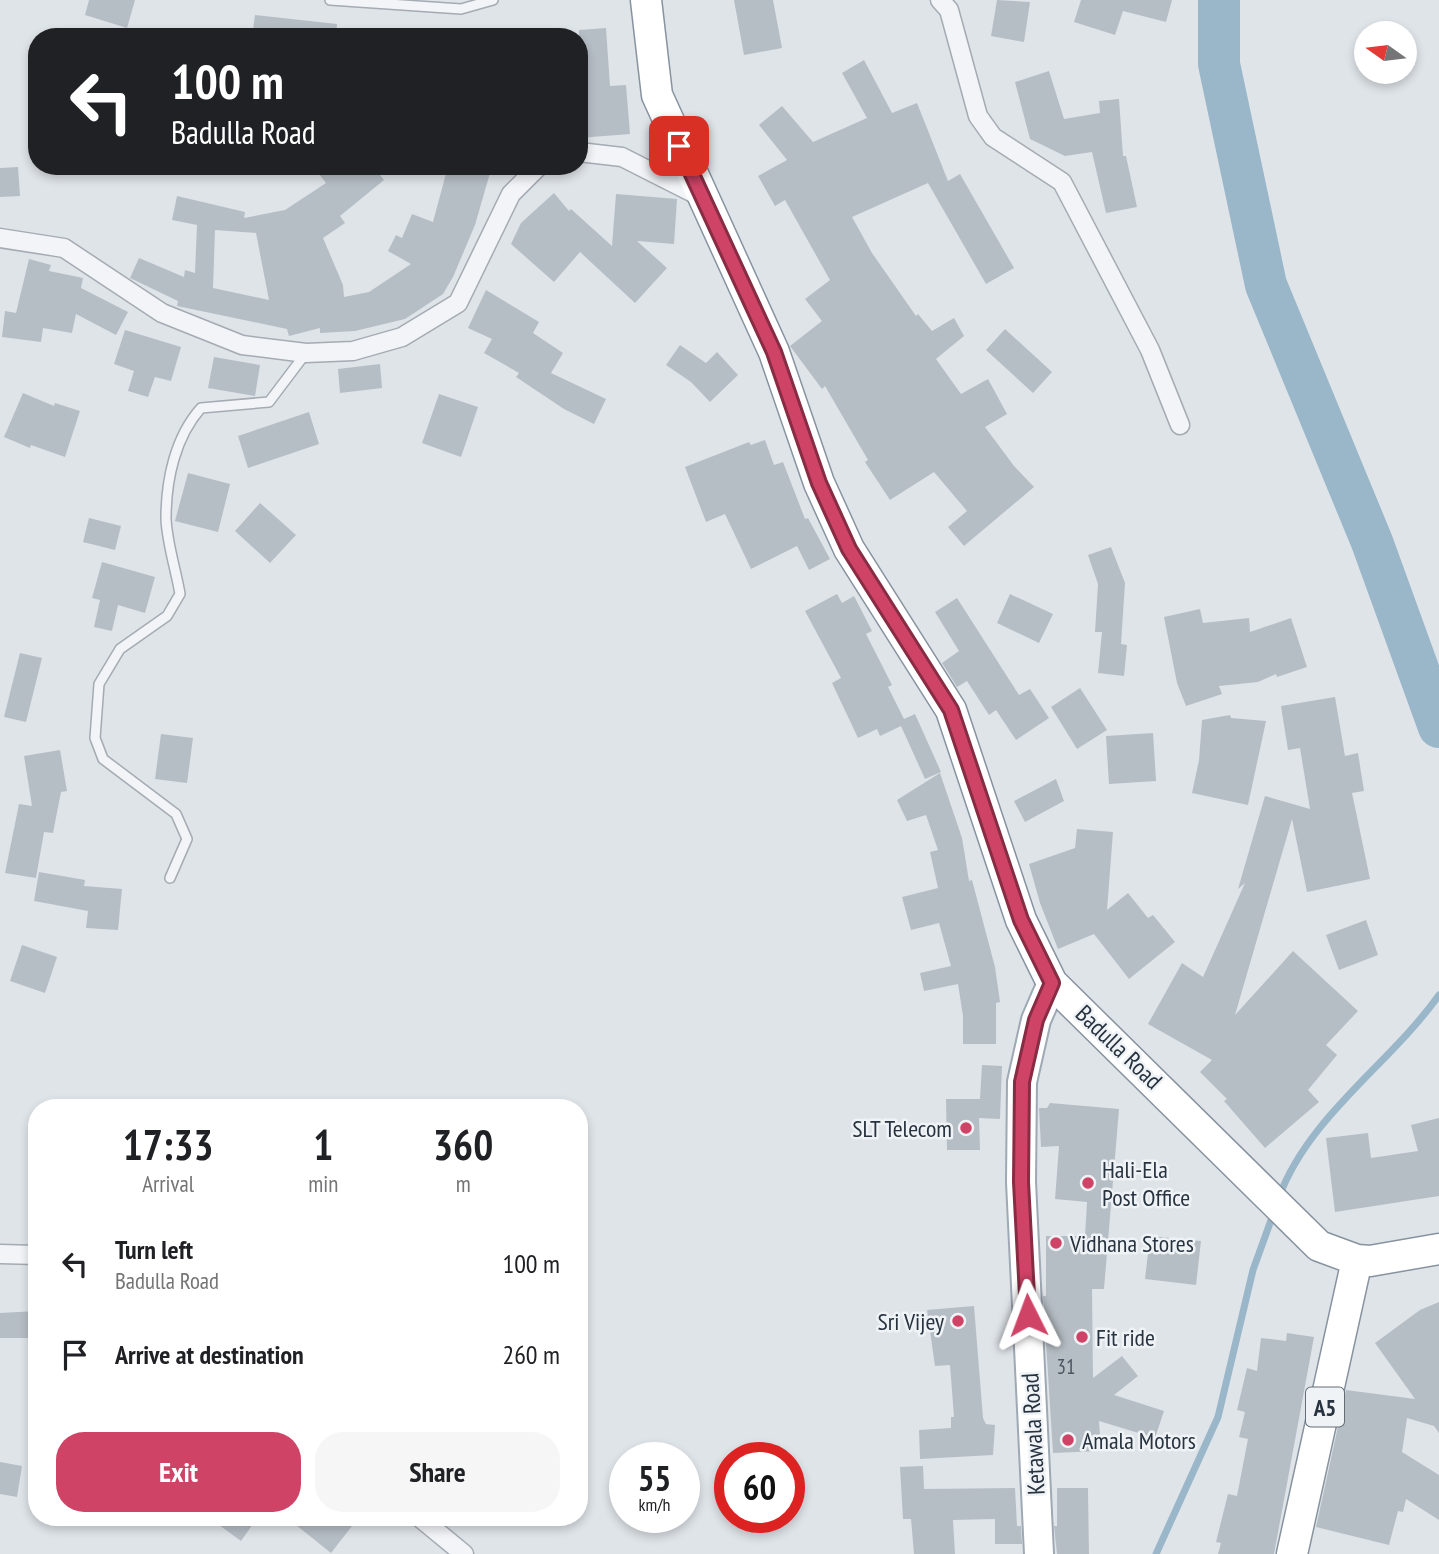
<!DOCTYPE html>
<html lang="en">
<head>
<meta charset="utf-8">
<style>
  :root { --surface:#fff; --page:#f6f6f6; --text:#202124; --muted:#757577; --accent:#cf4367 }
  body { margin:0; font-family:"PT Sans Narrow",sans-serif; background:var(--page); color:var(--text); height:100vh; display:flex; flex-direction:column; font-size:26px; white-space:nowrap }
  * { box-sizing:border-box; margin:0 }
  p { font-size:23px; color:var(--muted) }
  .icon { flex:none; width:38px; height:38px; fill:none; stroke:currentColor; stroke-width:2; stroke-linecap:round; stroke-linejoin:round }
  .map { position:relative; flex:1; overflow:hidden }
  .panel { position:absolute; left:28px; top:1099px; width:560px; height:427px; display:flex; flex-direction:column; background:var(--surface); border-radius:28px; box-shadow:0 4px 10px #0003 }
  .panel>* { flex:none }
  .hud { position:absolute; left:28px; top:28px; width:560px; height:147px; border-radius:28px; box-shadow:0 4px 10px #0003; background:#202124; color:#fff; overflow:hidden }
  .needle { width:46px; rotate:284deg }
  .tools { position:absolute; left:1354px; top:21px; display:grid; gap:14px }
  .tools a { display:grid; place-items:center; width:63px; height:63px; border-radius:50%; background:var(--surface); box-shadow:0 4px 10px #0003; font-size:35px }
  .speed { position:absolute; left:609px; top:1442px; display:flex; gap:14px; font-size:35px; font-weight:700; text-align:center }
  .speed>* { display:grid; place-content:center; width:91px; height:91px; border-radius:50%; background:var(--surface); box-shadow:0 4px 10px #0003; line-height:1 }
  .speed small { font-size:18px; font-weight:400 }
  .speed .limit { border:10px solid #d22; background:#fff; color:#111 }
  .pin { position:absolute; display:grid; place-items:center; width:60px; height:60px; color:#fff; margin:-30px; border-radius:14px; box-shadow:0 4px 10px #0006 }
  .me { position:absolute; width:77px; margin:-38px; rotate:357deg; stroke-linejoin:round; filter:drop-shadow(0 0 5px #0008) }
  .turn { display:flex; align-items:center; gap:24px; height:147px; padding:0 28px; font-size:32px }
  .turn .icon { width:91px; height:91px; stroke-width:2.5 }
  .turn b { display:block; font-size:49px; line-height:60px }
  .eta { display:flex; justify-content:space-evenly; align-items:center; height:119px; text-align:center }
  .eta b { font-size:42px; font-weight:600; line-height:49px }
  .action { display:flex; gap:14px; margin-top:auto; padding:14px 28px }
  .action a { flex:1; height:80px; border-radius:28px; background:var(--accent); color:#fff; font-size:28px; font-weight:600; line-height:80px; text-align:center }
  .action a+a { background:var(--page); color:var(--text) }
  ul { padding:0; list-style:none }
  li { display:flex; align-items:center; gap:21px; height:91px; padding:0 28px }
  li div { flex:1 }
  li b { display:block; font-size:26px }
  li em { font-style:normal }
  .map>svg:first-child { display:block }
</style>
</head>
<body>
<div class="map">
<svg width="1439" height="1554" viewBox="0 0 1439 1554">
  <rect width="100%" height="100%" fill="#dfe4e9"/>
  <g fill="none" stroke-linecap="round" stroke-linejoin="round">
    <!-- stream -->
    <path stroke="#9ab6c9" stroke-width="7" d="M1279 1197C1309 1116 1390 1064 1439 995
      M1156 1554 1218 1417 1253 1270 1274 1212"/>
    <!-- river -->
    <path stroke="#9ab6c9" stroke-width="42" d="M1219 0V64L1266 285 1372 542 1439 727"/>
  </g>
  <!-- building -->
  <path fill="#b6bec5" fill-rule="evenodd" d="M89 0H135L127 28 85 15Z
    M734 0H773L782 48 744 55Z
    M997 0 1030 2 1024 42 991 36Z
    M1081 0H1172L1166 22 1123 11 1115 35 1074 22Z
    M255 15 337 24 336 37H252Z
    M606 28 610 86 626 85 630 134 579 138V30Z
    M864 60 892 113 917 103 948 181 960 174 1014 268 986 284 928 183 852 217 872 253 916 316 918 314 932 331 954 318 964 336 936 359 961 394 988 379 1007 414 985 427 1014 466 1034 487 964 546 948 527 967 511 934 472 890 500 865 462 868 460 825 386 822 389 790 346 822 321 805 299 830 280 785 200 775 206 758 176 787 160 759 125 782 106 813 142 867 118 842 73Z
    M1049 71 1064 119 1100 113 1099 101 1119 99 1123 156H1126L1137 207 1106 213 1092 152 1065 156 1030 139 1015 82Z
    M328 166H373L384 180 340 216 345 223 323 238 343 285 344 297 369 292 411 264 388 251 396 235 402 238 412 214 433 222 448 166H492L475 225 453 277 443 294 405 319 355 331 320 333V328L289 336 287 329 177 306 178 301 130 278 139 258 184 277 185 270 195 273 197 225 172 220 177 196 245 212 244 218 285 210 326 183 319 174ZM215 230 256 233 269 300 213 288Z
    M18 167 20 196 0 197V168Z
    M554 193 569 211 571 209 612 246 616 194 677 199 674 244 637 241 667 268 635 303 580 252 554 282 511 244 521 223Z
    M29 259 51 265 49 271 83 278 81 288 128 312 116 335 76 314 72 333 43 328 41 342 2 337 5 311 16 313Z
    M486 290 539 322 533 333 563 353 551 373 606 399 594 424 564 409 516 377 519 373 484 353 492 339 468 328Z
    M1005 329 1052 372 1033 393 986 350Z
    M125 330 181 347 171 381 155 377 148 397 128 391 134 371 114 364Z
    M680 345 706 363 717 352 738 375 710 402 691 382 666 365Z
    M214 357 260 365 255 396 208 388Z
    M380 364 382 388 340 393 338 369Z
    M23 393 54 406 55 403 80 411 65 457 31 445 30 448 4 437Z
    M439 394 478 407 461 457 422 443Z
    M309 412 319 444 248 468 238 436Z
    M765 440 774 465 783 462 805 519 808 518 830 559 809 570 797 546 751 569 725 514 706 522 685 467 749 442 751 445Z
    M188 473 230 484 218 532 175 521Z
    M260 503 296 535 270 563 235 531Z
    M89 518 121 526 115 550 83 542Z
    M1111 547 1125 583 1121 644 1127 645 1124 676 1098 673 1102 632H1095L1098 584 1088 555Z
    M102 562 155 577 145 613 118 605 112 631 94 627 100 600 92 598Z
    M837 594 842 603 854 596 872 631 866 634 892 685 888 687 904 719 915 714 941 772 925 779 901 726 880 736 877 729 858 738 832 683 841 678 805 611Z
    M1010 594 1053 614 1039 643 997 623Z
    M957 598 1019 695 1030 689 1049 718 1016 740 996 710 989 715 967 681 957 687 942 663 959 651 935 612Z
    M1200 609 1203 623 1249 618 1250 632 1291 618 1307 667 1277 677 1276 674 1258 682 1219 686 1222 694 1186 706 1177 683 1164 617Z
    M20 653 42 658 26 722 4 717Z
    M1080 688 1107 730 1077 749 1051 707Z
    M1335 697 1345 756 1358 753 1364 791 1352 793 1370 879 1307 892 1292 819 1235 1015 1293 951 1358 1011 1326 1045 1337 1055 1308 1090 1319 1102 1265 1148 1224 1101 1227 1099 1200 1072 1212 1060 1148 1024 1182 963 1203 977 1245 883 1238 889 1265 796 1310 809 1300 748 1288 750 1281 706Z
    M1230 715 1231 718 1266 721 1248 805 1192 793 1199 760 1202 720Z
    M1153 733 1156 781 1109 784 1106 736Z
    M161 734 193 738 187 783 155 779Z
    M60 750 67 791 61 792 53 833 44 832 36 878 5 873 19 804 32 806 24 756Z
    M940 773 962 838 969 881 972 880 995 967 1000 1002 996 1003V1044H963V1016L958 984 924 991 920 973 951 966 939 923 911 930 902 897 938 888 930 852 938 850 926 815 907 821 897 800Z
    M1056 779 1064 801 1025 822 1014 801Z
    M1077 829 1113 832 1107 910 1128 893 1148 918 1153 915 1175 942 1129 979 1094 934 1058 949 1040 903 1029 864 1075 848Z
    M39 872 85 880 84 886 122 889 118 930 86 928 88 911 34 901Z
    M1366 920 1378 955 1339 970 1326 935Z
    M22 945 57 957 45 993 10 981Z
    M982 1065 1002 1066 1000 1119 979 1118 980 1150H947L946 1099H980Z
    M1050 1103 1119 1109 1104 1289H1092L1093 1378 1122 1356 1138 1376 1114 1395 1164 1411 1155 1438 1099 1421 1101 1451 1053 1453 1043 1296H1046V1236H1085L1087 1202 1055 1199 1059 1146 1041 1147 1039 1108H1047Z
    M1439 1118V1196L1335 1212 1326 1138 1368 1133 1371 1158 1418 1151 1411 1125Z
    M1150 1236 1201 1241 1196 1285 1145 1279Z
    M1439 1302V1433L1434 1426 1407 1418 1402 1452 1439 1475V1520L1406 1499 1403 1512 1398 1511 1389 1545 1316 1527 1346 1390 1415 1399 1375 1343 1420 1310Z
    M974 1306 983 1418 986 1424 995 1425 993 1455 920 1459 919 1430 951 1428V1417H954L950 1365 935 1366 927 1310Z
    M37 1311V1338H0V1313Z
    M1287 1333 1314 1337 1274 1554H1218L1221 1543 1216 1542 1228 1494 1237 1496 1248 1439 1239 1437 1245 1412 1237 1410 1247 1368 1257 1371 1261 1338 1286 1341Z
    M0 1462 22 1466 17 1497 0 1494Z
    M923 1466 924 1489 1015 1488 1017 1526H1021L1022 1544H995V1519L953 1520 955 1554H914L911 1519H903L900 1467Z
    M1057 1488H1088L1089 1554H1057L1054 1526H1057Z
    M208 1517H258L241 1541Z
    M286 1517H359L331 1553Z"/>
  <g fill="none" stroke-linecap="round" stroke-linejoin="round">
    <defs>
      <path id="service" d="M330 0 461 9 493 0
        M170 878 187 839 176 814 103 759 95 738 99 684 120 649 167 616 180 594C176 570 167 543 166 519 166 480 175 437 201 408L269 402 306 353"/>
      <path id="minor" d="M940 0 949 10 978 116 993 137 1062 182 1150 350 1180 425
        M579 152 622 157 701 197
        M0 238 64 248 162 313 242 345 306 353 353 351 402 337 458 303 511 194 539 166
        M0 1254 37 1255
        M419 1517 464 1554"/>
      <path id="primary" d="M1039 1554 1021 1182 1022 1082 1036 1020 1052 983"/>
      <path id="trunk" d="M646 0 657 95 774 352 819 483 849 549 951 710 1021 920 1052 983 1319 1246 1357 1260 1370 1261 1439 1249
        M1292 1554 1357 1260"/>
    </defs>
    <!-- service casing -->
    <use href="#service" stroke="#a4abb3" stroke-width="12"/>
    <!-- minor casing -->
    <use href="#minor" stroke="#a4abb3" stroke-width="21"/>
    <!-- primary casing -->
    <use href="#primary" stroke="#9ea9b4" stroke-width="32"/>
    <!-- trunk casing -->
    <use href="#trunk" stroke="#87939f" stroke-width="33"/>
    <!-- service -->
    <use href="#service" stroke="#f2f4f7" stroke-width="9"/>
    <!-- minor -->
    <use href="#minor" stroke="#f2f4f7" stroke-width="18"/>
    <!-- primary -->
    <use href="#primary" stroke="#fff" stroke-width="28"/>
    <!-- trunk -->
    <use href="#trunk" stroke="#fff" stroke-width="30"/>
  </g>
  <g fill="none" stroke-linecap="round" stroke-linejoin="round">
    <defs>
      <path id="route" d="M679 146 774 352 819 483 849 549 951 710 1021 920 1052 983 1036 1020 1022 1082 1021 1182 1028 1315"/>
    </defs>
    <!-- route casing -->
    <use href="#route" stroke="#872c43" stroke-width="18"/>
    <!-- route -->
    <use href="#route" stroke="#cf4367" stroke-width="12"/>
  </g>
  <!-- markers -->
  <g fill="#cf4367" stroke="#eff3f6" stroke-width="2.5">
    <circle cx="966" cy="1128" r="7"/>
    <circle cx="1088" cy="1183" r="7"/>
    <circle cx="1056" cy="1243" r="7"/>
    <circle cx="958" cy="1321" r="7"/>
    <circle cx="1082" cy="1337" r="7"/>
    <circle cx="1068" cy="1440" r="7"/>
  </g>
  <g text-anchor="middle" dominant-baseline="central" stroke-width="5" stroke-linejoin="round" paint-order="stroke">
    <!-- number labels -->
    <g font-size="21" fill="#4c5661">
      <text x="1066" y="1366">31</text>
    </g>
    <!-- shield labels -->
    <rect fill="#eff3f6" stroke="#646d77" stroke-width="2" x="1306" y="1387.5" width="38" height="39" rx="5"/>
    <g font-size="23" font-weight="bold" fill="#283340">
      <text x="1325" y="1407">A5</text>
    </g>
    <!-- street labels -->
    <g font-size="24" fill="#283340" stroke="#eff3f6">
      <text transform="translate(1119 1047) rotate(44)">Badulla Road</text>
      <text transform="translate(1033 1434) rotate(-93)">Ketawala Road</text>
    </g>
    <!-- poi labels -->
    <g font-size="24" fill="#283340" stroke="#eff3f6" text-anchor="start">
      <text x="952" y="1128" text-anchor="end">SLT Telecom</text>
      <text x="1102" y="1169">Hali-Ela<tspan x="1102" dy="28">Post Office</tspan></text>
      <text x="1070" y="1243">Vidhana Stores</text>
      <text x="944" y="1321" text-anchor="end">Sri Vijey</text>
      <text x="1096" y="1337">Fit ride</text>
      <text x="1082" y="1440">Amala Motors</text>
    </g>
  </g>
</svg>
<div class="tools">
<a><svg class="needle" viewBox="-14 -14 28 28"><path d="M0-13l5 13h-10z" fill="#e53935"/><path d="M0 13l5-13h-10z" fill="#757577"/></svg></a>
</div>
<div class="speed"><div>55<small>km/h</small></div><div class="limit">60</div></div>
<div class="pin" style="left:679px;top:146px;background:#d93025"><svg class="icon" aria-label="arrive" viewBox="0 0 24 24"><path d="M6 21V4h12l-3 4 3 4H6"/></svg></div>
<svg class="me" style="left:1028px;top:1315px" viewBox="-20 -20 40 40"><path d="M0-17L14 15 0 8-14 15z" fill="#cf4367" stroke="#fff" stroke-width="4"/></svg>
<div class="hud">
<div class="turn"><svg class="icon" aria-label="left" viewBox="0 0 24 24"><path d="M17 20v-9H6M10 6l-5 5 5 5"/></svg><div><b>100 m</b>Badulla Road</div></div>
</div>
<section class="panel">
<div class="eta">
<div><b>17:33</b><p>Arrival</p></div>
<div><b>1</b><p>min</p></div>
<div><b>360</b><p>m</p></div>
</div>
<ul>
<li><svg class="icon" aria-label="left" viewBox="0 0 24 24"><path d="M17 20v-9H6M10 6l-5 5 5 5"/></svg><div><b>Turn left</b><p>Badulla Road</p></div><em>100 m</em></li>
<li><svg class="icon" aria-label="arrive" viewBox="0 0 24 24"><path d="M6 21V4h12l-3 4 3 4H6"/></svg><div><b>Arrive at destination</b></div><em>260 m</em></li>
</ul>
<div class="action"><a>Exit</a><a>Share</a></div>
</section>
</div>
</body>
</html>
